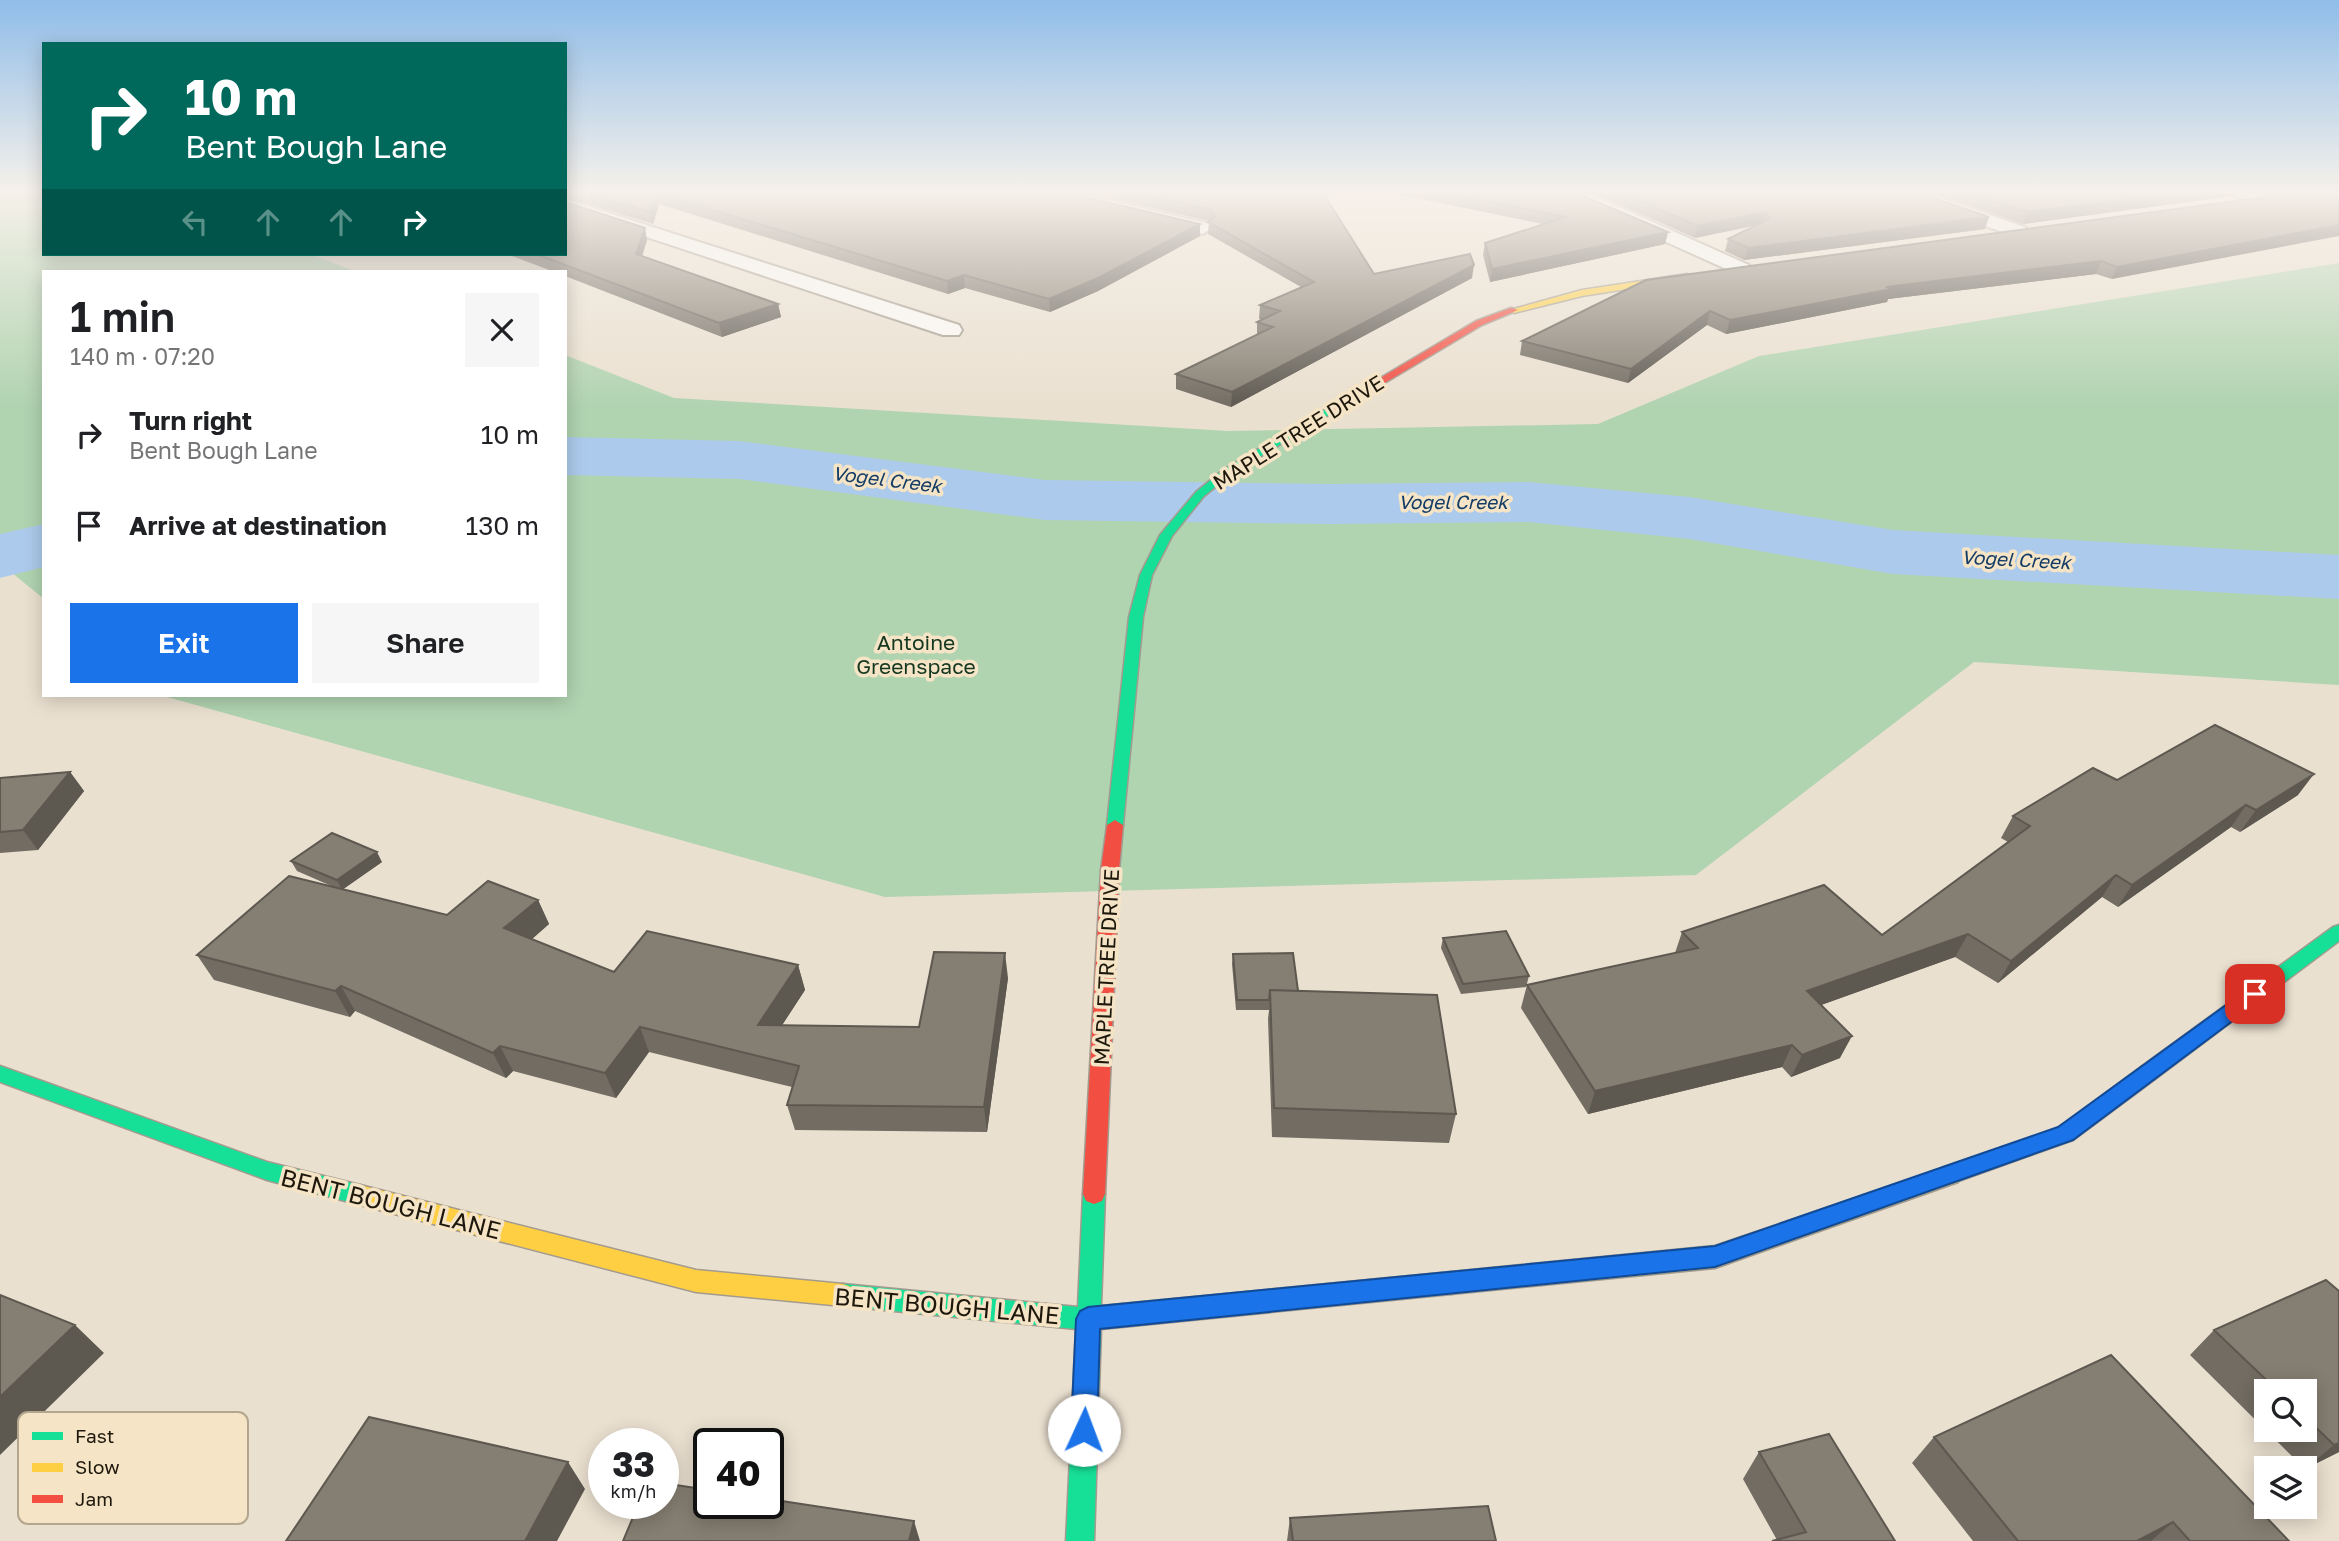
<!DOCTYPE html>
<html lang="en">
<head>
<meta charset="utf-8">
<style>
  :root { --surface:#fff; --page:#f6f6f6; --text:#202124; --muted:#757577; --accent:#1a73e8 }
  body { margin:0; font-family:"Golos Text",sans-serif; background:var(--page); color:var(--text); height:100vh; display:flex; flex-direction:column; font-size:26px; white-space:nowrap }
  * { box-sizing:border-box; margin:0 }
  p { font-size:23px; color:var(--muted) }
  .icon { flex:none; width:38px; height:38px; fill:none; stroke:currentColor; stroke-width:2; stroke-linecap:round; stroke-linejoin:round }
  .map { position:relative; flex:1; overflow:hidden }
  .panel { position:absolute; left:42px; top:270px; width:525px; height:427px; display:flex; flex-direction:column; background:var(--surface); border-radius:0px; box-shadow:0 4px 18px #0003 }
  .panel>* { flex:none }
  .top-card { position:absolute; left:42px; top:42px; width:525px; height:214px; border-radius:0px; box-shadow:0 4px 18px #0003; background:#00695c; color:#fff; overflow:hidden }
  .fabs { position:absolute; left:2254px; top:1379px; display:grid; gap:14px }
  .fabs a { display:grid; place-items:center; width:63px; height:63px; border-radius:0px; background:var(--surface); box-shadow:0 4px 18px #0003; font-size:35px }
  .speed { position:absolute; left:588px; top:1428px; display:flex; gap:14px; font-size:35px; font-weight:700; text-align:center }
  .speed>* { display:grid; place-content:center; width:91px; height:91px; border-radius:50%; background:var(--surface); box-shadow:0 4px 18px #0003; line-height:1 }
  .speed small { font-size:18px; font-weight:400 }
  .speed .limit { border:4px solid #111; border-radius:10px; background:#fff; color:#111 }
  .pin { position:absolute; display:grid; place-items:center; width:60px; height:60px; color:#fff; margin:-30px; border-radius:14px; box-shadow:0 4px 10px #0006 }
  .me { position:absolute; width:77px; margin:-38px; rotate:2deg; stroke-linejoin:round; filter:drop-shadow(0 0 5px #0008) }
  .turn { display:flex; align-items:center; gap:24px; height:147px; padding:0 28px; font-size:32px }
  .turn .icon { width:91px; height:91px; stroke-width:2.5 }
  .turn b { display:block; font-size:49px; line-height:60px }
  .lanes { display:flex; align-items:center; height:66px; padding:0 28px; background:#0003; justify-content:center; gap:35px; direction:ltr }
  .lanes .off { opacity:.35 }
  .round { display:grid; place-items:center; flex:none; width:74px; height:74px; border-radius:0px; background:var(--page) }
  .head { display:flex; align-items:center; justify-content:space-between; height:119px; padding:0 28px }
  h1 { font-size:42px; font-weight:600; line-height:52px }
  .cta { display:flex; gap:14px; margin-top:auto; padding:14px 28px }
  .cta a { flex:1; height:80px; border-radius:0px; background:var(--accent); color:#fff; font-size:28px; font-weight:600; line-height:80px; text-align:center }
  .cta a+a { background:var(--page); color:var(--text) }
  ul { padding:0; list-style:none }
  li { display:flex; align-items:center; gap:21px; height:91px; padding:0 28px }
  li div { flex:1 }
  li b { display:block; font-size:26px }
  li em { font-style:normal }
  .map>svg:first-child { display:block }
</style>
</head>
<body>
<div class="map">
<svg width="2339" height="1541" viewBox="0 0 2339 1541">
  <rect width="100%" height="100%" fill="#eae0d0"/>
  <!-- green -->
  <path fill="#b0d3b0" d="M0 193H44V254H310L354 271H44V599L0 563Z
    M2339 263V685L1974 662 1696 875 885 897 160 695H565V355L674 398 1228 431 1598 424 1759 356Z"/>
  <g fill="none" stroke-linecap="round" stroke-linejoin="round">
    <!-- river -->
    <path fill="#accaeb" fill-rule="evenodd" d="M565 437 739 441 1045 480 1329 484 1528 482 1689 497 1893 530 2339 555V599L1893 574 1689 539 1528 522 1329 524 1045 520 739 479 565 475Z
      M44 524V567L0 578V534Z"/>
    <defs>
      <path id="street" d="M1048 193H1077L1210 224 1212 228 1203 234 1050 197Z
        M1556 193 1592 195 1749 265 1752 269 1749 273H1735L1580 203 1559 197Z
        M1901 193H1925L2025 227 2027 231 2018 237 2011 235 1903 197Z
        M2233 193H2259L2271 199 2262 204 2235 197Z
        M565 199 959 325 962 330 959 335H943L565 210Z"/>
      <path id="fast" d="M1326 409 1335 411 1231 474 1204 496 1172 536 1152 575 1143 617 1123 825 1121 829H1109L1107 825 1129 617 1140 575 1160 535 1196 492 1223 470Z
        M2339 925V941L2155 1079 2148 1081 2141 1079 2138 1073 2141 1067 2333 927Z
        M0 1066 267 1162 360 1185 368 1188 371 1195 368 1202 360 1205 267 1180 0 1082Z
        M1094 1184 1102 1187 1105 1194 1101 1306 1451 1272 1459 1275 1463 1283 1459 1291 1451 1294 1101 1329 1094 1541H1066L1076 1329 843 1306 835 1303 831 1295 835 1287 843 1284 1078 1307 1083 1194 1086 1187Z"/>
      <path id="slow" d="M1687 274 1690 275V279L1582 296 1514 313 1510 310 1582 290Z
        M1950 1166 1958 1168 1961 1175 1958 1182 1715 1268 1451 1294 1443 1291 1439 1283 1443 1275 1451 1272 1715 1246Z
        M360 1185 696 1270 843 1284 851 1287 855 1295 851 1303 843 1306 696 1292 360 1205 352 1202 349 1195 352 1188Z"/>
      <path id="jam" d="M1511 308 1518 310 1482 325 1334 413 1325 411 1476 321Z
        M1115 820 1123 825 1119 870 1105 1194 1102 1201 1094 1204 1086 1201 1083 1194 1101 870 1107 825Z
        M2148 1065 2155 1067 2158 1073 2155 1079 2073 1140 1950 1184 1942 1182 1939 1175 1942 1168 2059 1128 2141 1067Z"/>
    </defs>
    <!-- street casing -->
    <use href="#street" stroke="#a39b8f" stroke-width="4"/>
    <!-- fast casing -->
    <use href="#fast" stroke="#a39b8f" stroke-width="3"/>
    <!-- slow casing -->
    <use href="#slow" stroke="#a39b8f" stroke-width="3"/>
    <!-- jam casing -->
    <use href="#jam" stroke="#a39b8f" stroke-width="3"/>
    <!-- street -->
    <use href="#street" fill="#fcfaf8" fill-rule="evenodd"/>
    <!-- fast -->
    <use href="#fast" fill="#16e098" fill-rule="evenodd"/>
    <!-- slow -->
    <use href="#slow" fill="#ffcf43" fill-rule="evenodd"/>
    <!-- jam -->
    <use href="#jam" fill="#f24e42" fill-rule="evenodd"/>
  </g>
  <!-- wall -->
  <path fill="#726c62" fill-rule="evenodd" d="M565 193H1068L1200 236 1098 291 1050 312 965 288 948 294 659 204 653 224 565 197Z
    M1087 193H1323L1374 274 1472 278 1231 407 1176 389V374L1257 335V322L1263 320 1259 319 1260 305 1301 287 1208 234 1209 221Z
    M1391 193H1576L1668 232 1665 244 1490 282 1483 255 1485 243 1543 224Z
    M1593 193H1919L1985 229 1744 260 1725 251 1728 239 1756 225 1695 238Z
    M1932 193H2233L2232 196 2023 224Z
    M2296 193 2112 279 2096 274 1888 299 1887 302 1726 334 1707 325 1628 383 1520 355 1522 341Z
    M647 240 642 256 778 304 781 317 722 337 565 276V271H552L507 254H565Z
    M70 772 84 791 38 850 0 853V778Z
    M2117 780 2298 795 2240 832 2231 827 2118 907 2102 897 1998 983 1955 957 1821 1005 1840 1058 1791 1077 1782 1067 1588 1114 1521 1008 1527 985 1675 953 1682 932 1882 935 2008 842 2001 838 2013 816Z
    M291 861 382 862 343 889 447 915 538 900 549 924 532 939 614 972 798 965 805 990 782 1025 919 1027 1008 978 987 1132 795 1130 787 1105 792 1087 649 1052 616 1098 513 1071 506 1078 355 1011 350 1017 214 980 197 955 336 888 297 871Z
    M1443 938 1529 976 1526 987 1461 994 1441 948Z
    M1233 954 1298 991 1456 1114 1449 1143 1272 1137 1268 1019 1269 1010H1236L1232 964Z
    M2339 1291V1452L2305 1469 2190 1355 2214 1330ZM2266 1391H2305V1430H2266Z
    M1934 1437 2289 1541H1973L1912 1463Z
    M1759 1452 1895 1541 1777 1540 1743 1479Z
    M1290 1518 1496 1541H1287Z"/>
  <!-- shaded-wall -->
  <path fill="#5d5850" d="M657 193 659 204 653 224 650 212Z
    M2178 193H2233L2232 196 2023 224 2028 212Z
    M1766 212 1763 224 1695 238 1698 226Z
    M1989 217 1985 229 1744 260 1748 248Z
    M1200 224V236L1098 291 1050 312 1049 299Z
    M2339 225V236L2112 279 2117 267Z
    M645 228 647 240 639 266 636 254Z
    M1668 232 1665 244 1490 282 1492 269Z
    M2101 261 2096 274 1888 299 1887 302 1726 334 1730 320 1886 287Z
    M1474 265 1472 278 1231 407 1232 392Z
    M964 275 965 288 948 294 947 281Z
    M778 304 781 317 722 337 719 323Z
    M1710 311 1707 325 1628 383 1631 369Z
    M70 772 84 791 38 850 23 830Z
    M2314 774 2298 795 2240 832 2256 810Z
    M2246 805 2231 827 2118 907 2132 885Z
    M377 852 382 862 342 890 337 880Z
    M2116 875 2102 897 1998 983 2011 961Z
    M538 900 549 924 516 953 504 928Z
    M1968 934 1955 957 1796 1014 1807 991Z
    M1005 953 1008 978 987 1132 984 1107Z
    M798 965 805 990 766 1050 758 1025Z
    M341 986 355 1011 350 1017 335 991Z
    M640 1027 649 1052 616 1098 605 1073Z
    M1852 1036 1840 1058 1791 1077 1802 1055Z
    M1792 1045 1782 1067 1588 1114 1595 1091Z
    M500 1046 513 1071 506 1078 493 1053Z
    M75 1325 104 1353 0 1455V1397Z
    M2339 1443V1452L2305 1469 2334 1445Z
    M568 1462 585 1489 557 1541H525Z
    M914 1521 920 1541H909Z
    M2173 1522 2151 1541H2137Z"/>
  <!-- building -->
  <path fill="#857e72" stroke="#5d5850" stroke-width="2" d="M584 193H1068L1200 224 1098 278 1049 299 964 275 947 281 657 193 650 212Z
    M1136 193H1323L1374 274 1470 254 1474 265 1232 392 1176 374 1273 327 1257 322 1280 311 1260 305 1314 282 1208 222 1215 217 1211 210Z
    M1447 193H1576L1668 232 1492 269 1485 243 1566 217Z
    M1621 193H1919L1989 217 1748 248 1728 239 1769 219 1766 212 1698 226Z
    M1969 193H2178L2028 212Z
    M2296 193H2339V225L2117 267 2101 261 1886 287 1892 289 1730 320 1710 311 1631 369 1522 341 1646 280Z
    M565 202 645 228 636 254 778 304 719 323 536 254H565Z
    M2215 725 2314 774 2256 810 2246 805 2132 885 2116 875 2011 961 1968 934 1807 991 1852 1036 1802 1055 1792 1045 1595 1091 1527 985 1698 948 1682 932 1824 885 1882 935 2030 826 2013 816 2093 768 2117 780Z
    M70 772 23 830 0 832V778Z
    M332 833 377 852 337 880 291 861Z
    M289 876 447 915 488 881 538 900 504 928 614 972 647 931 798 965 758 1025 919 1027 934 952 1005 953 984 1107 787 1105 799 1066 640 1027 605 1073 500 1046 493 1053 341 986 335 991 197 955Z
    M1506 931 1529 976 1463 984 1443 938Z
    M1293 953 1298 991 1270 990 1269 1000H1237L1233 954Z
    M1270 990 1437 995 1456 1114 1274 1108Z
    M2326 1280 2339 1291V1443L2334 1445 2305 1417V1391H2278L2214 1330Z
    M0 1295 75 1325 0 1397Z
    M2111 1355 2289 1541H2190L2173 1522 2137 1541H2018L1934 1437Z
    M369 1417 568 1462 525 1541H286Z
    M1829 1434 1895 1541H1772L1806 1532 1759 1452Z
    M663 1483 709 1490V1503H768V1499L914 1521 909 1541H623L639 1503H663Z
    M1488 1506 1496 1541H1293L1290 1518Z"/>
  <!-- sky -->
  <linearGradient id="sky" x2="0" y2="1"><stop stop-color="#90bde9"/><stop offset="0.47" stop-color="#f6f1ea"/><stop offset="1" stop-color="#f6f1ea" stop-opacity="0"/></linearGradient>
  <rect width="2339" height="408" fill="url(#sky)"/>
  <!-- route -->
  <path fill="#1a73e8" stroke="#114b97" stroke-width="2" d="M2255 986 2262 989 2265 994 2262 999 2073 1140 1715 1267 1100 1329 1097 1430 1093 1439 1084 1443 1075 1439 1071 1430 1076 1319 1080 1311 1088 1307 1715 1246 2058 1127 2248 989Z"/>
  <g text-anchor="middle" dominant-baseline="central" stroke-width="7" stroke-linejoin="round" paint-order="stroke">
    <!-- far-water labels -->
    <g font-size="19" font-style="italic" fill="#133c67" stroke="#f5e4c5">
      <text transform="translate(887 479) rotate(7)">Vogel Creek</text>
      <text x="1453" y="501">Vogel Creek</text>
      <text transform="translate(2016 559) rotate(3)">Vogel Creek</text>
    </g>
    <!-- street labels -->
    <g font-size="21" fill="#1d170c" stroke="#f5e4c5">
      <text transform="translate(1298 432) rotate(-32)">MAPLE TREE DRIVE</text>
      <text transform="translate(1106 967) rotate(-87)">MAPLE TREE DRIVE</text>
    </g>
    <!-- park labels -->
    <g font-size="21" fill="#143720" stroke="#f5e4c5">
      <text x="916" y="642">Antoine<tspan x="916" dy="24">Greenspace</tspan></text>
    </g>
    <!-- near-street labels -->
    <g font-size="24" fill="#1d170c" stroke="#f5e4c5">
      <text transform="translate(391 1203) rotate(14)">BENT BOUGH LANE</text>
      <text transform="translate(947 1305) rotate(5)">BENT BOUGH LANE</text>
    </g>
  </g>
  <!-- legend -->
  <rect x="18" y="1412" width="230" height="112" rx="10" fill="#f5e4c5" stroke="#b4a68e" stroke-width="2"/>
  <rect x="32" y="1432" width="31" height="8" fill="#16e098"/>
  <rect x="32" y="1463" width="31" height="9" fill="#ffcf43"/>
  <rect x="32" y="1495" width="31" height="8" fill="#f24e42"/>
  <g font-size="19" fill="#1d170c">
    <text x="75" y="1443">Fast</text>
    <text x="75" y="1474">Slow</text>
    <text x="75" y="1506">Jam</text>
  </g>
</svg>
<div class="fabs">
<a><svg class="icon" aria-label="search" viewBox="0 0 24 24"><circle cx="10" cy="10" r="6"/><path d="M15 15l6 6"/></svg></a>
<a><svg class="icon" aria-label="layers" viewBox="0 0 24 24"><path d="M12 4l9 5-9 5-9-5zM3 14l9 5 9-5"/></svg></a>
</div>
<div class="speed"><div>33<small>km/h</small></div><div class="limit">40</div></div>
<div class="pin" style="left:2255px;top:994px;background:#d93025"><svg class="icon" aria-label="arrive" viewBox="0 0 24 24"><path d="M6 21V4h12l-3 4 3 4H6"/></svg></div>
<svg class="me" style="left:1084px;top:1430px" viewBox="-20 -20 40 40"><circle r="19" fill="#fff"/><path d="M0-13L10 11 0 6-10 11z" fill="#1a73e8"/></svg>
<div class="top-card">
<div class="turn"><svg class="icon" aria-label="right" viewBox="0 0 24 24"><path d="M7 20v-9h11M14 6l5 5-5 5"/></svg><div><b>10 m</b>Bent Bough Lane</div></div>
<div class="lanes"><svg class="icon off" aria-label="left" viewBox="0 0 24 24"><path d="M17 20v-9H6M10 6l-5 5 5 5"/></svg><svg class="icon off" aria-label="ahead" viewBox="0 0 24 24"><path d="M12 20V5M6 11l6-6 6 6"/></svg><svg class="icon off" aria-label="ahead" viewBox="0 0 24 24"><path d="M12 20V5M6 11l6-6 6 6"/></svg><svg class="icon" aria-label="right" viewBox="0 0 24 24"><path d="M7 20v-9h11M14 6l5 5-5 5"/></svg></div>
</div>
<section class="panel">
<div class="head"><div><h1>1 min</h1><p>140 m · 07:20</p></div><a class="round"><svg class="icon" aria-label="close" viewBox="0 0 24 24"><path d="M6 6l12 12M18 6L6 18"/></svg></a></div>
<ul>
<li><svg class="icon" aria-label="right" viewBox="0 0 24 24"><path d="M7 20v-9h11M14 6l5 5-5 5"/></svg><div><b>Turn right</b><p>Bent Bough Lane</p></div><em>10 m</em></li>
<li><svg class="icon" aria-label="arrive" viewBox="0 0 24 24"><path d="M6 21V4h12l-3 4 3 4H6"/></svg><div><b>Arrive at destination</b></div><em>130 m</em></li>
</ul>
<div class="cta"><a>Exit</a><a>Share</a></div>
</section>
</div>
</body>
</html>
